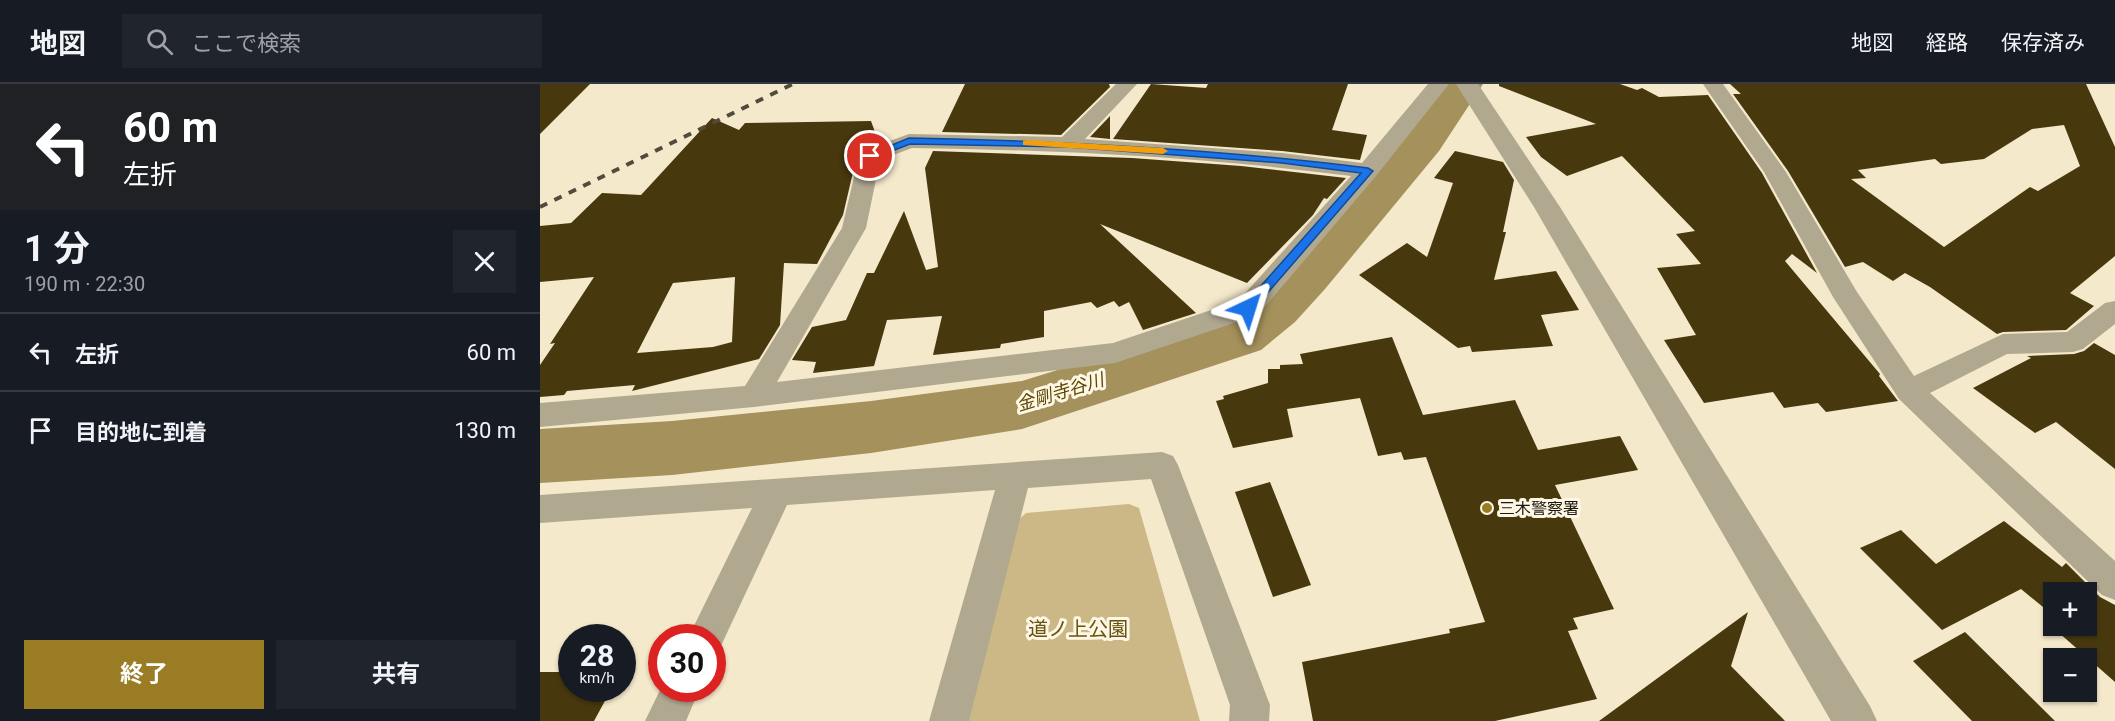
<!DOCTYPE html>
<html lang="ja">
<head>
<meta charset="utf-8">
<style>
  :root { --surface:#171b24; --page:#20242c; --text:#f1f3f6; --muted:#9ea1a6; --line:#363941; --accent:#9a7c25 }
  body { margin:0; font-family:Roboto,"Noto Sans JP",sans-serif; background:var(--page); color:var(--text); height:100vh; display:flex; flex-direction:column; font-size:22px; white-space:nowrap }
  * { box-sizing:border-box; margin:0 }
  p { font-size:20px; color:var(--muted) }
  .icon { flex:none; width:33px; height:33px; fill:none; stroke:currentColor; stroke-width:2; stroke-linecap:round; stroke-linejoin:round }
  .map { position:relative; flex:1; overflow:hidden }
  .panel { display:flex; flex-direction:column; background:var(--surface); width:540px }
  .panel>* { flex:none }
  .guide { background:#202124; color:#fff; overflow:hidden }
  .tools { position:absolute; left:1503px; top:498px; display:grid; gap:12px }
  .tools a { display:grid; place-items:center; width:54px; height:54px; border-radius:0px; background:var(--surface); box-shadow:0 2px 4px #0004; font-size:30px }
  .speed { position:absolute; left:18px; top:540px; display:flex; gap:12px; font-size:30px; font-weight:700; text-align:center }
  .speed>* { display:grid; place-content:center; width:78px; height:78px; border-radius:50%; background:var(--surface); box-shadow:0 2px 4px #0004; line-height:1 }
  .speed small { font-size:15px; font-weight:400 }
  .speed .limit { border:9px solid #d22; background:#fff; color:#111 }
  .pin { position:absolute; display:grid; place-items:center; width:51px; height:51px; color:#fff; margin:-26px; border:3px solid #fff; border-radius:50%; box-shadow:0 2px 6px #0007 }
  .me { position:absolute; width:66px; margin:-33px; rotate:41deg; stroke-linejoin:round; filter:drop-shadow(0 0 4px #0008) }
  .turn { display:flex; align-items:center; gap:21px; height:126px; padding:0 24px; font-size:27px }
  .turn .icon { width:78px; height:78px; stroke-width:2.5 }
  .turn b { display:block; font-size:42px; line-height:51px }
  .round { display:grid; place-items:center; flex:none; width:63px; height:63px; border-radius:0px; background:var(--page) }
  .overview { display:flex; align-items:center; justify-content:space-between; height:102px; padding:0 24px }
  h1 { font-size:36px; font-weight:700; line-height:45px }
  .action { display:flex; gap:12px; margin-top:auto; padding:12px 24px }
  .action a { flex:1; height:69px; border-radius:0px; background:var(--accent); color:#fff; font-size:24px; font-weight:700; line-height:69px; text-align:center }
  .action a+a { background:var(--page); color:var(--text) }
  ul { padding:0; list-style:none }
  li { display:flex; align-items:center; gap:18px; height:78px; padding:0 24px; border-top:2px solid var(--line) }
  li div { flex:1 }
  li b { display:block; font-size:22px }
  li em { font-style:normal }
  header { display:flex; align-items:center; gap:36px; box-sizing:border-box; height:84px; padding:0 30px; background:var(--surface); border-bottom:2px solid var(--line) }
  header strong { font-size:28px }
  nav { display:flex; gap:33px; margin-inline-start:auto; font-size:21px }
  .search { width:420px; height:54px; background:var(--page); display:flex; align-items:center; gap:15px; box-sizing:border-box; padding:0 21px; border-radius:0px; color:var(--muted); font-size:22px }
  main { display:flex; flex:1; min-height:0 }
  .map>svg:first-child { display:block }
</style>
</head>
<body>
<header>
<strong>地図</strong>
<div class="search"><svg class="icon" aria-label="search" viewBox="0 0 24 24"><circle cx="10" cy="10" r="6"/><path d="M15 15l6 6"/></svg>ここで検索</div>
<nav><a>地図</a><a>経路</a><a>保存済み</a></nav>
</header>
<main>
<section class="panel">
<div class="guide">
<div class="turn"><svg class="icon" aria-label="left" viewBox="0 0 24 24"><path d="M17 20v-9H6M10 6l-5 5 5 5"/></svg><div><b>60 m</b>左折</div></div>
</div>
<div class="overview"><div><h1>1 分</h1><p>190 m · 22:30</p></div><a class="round"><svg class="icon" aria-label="close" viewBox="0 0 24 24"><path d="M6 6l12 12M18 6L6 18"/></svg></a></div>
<ul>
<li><svg class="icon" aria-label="left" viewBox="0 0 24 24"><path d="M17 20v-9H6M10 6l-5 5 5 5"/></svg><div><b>左折</b></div><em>60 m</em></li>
<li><svg class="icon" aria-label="arrive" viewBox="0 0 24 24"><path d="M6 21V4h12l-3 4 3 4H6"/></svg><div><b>目的地に到着</b></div><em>130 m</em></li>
</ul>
<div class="action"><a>終了</a><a>共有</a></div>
</section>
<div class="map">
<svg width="1575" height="637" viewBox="0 0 1575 637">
  <rect width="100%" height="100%" fill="#f5e9cb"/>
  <!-- green -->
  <path fill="#cbb886" d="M589 420 599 424 660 637H421L469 444 486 429Z"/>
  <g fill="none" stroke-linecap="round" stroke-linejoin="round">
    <!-- river -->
    <path fill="#a5915b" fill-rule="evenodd" d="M897 0H943L899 67 785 205 755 238 721 266 482 345 331 369 132 391 0 399V345L132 337 331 317 482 297 679 236 713 210 745 179 864 48Z"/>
  </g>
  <!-- building -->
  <path fill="#47380e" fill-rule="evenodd" d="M0 0H50L0 50Z
    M425 0H569L570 3 521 51 402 48Z
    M611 0 666 4 668 0H808L792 46 827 51 820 76 742 67 573 55Z
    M959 0H1080L1097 6 1102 4 1119 13 1168 11 1222 89 1277 189 1252 170 1245 177 1340 290 1339 292 1358 317 1286 328 1278 319 1244 324 1233 308 1164 319 1124 256 1156 251 1117 184 1161 180 1136 150 1155 147 1082 72 1027 92 1001 73 986 53 1056 40 959 2Z
    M1190 0H1546L1575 63V172L1530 209 1554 222 1526 246 1463 248 1457 250 1390 203 1365 189 1353 197 1323 178 1305 183 1248 87 1193 10H1201ZM1524 41 1540 82 1498 107 1490 103 1404 163 1311 95 1326 94 1318 86 1395 75 1401 80 1444 75 1492 45Z
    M570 32V55L550 53Z
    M172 34 199 46 205 39 331 37 339 59 321 65 317 71 303 131 277 180 244 179 240 241 219 275 92 307 95 301 27 307 24 311 0 313V281L15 259 10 260 54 193 0 198V142L31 139 62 109 101 111ZM195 193 192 258 173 263 97 269 133 199Z
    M393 67 592 74 701 82 806 94 787 115 784 114 773 131 707 199 560 140 656 229 603 246 589 218 579 223 574 217 557 224 551 218 504 227V253L461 260 460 264 393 271 402 232 347 236 334 282 273 289 276 278 252 276 272 243 306 236 327 189H334L364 127 386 186 398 183 385 84Z
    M915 67 963 78 974 96 963 148H966L954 196 1016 187 1039 226 1001 231 1013 262 932 268 930 262 918 264 819 191 867 159 887 173 913 99 894 94Z
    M852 253 883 331 975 316 998 366 1080 352 1098 386 1015 401 1074 525 1033 534 1038 545 1028 547 1057 615 955 637H773L762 578 910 549 909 545 945 538 886 373 864 376 861 368 838 372 820 314 747 325 753 353 693 364 676 317 684 315 683 312 728 299V285H740V281L763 280 760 270Z
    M1554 259 1575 271V385L1516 338 1495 349 1433 304 1491 274 1487 272 1534 270 1544 267Z
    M730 398 771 501 733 513 695 408Z
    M1464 437 1522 483 1526 479 1560 513 1575 521V598L1518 548 1526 543 1524 542H1546V508H1514V532L1481 505 1402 546 1320 464 1361 446 1396 480Z
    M1208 528 1191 582 1245 637H1059Z
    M1425 548 1515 637H1432L1373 577Z
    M0 588H32V604H72L54 637H0Z"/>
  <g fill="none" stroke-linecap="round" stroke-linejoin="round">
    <!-- minor -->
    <path fill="#b1a890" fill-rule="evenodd" d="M576 0H597L545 55 742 69 822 79 888 0H909L836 92 718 231 575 279 214 323 0 343V319L205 302 302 144 319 72 322 67 369 50 522 53ZM372 64C519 66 665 73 811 92L698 217 573 259 237 298 326 144 340 76Z
      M1163 0H1183L1246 88 1317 208 1374 292 1463 250 1527 248 1565 219 1575 217V240L1543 265 1533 268 1467 270 1390 309 1575 477V516L1562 511 1359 315 1293 213 1224 88Z
      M622 368 633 372 638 381 730 621 729 637H689L690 621 611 395 488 404 429 637H389L455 406 247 421 179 566 172 569V554H148L212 424 0 439V411Z
      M122 602V604H160L146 637H105Z"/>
    <!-- tertiary -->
    <path fill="#b1a890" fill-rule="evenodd" d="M916 0H938L1020 123 1330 622 1337 637H1291L994 123Z"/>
    <!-- rail -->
    <path stroke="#514b3b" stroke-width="4" stroke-dasharray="8 8" stroke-linecap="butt" d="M0 123 253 0"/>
  </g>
  <!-- route -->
  <path fill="#1a73e8" stroke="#114b97" stroke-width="1.5" d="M369 54C523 57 676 65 828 84L833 87 712 227H704L702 224 704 221 821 89 742 79 528 63 370 60 334 74 325 72Z"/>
  <!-- slow -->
  <path fill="#f59e0b" d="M487 56 623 64 628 67 623 70 483 61V57Z"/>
  <!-- markers -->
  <circle fill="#9a7c25" stroke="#fef7e5" stroke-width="2" cx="947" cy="424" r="6"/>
  <g text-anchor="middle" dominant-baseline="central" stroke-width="6" stroke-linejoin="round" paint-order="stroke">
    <!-- poi labels -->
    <g font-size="16" fill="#1c180d" stroke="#fef7e5" text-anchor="start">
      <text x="959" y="424">三木警察署</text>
    </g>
    <!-- water labels -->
    <g font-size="18" font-style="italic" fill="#5d4700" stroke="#fef7e5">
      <text transform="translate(520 308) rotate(-17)">金剛寺谷川</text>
    </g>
    <!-- near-park labels -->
    <g font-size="20" fill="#695311" stroke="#fef7e5">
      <text x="538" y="545">道ノ上公園</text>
    </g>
  </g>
</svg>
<div class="tools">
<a>+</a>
<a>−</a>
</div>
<div class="speed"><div>28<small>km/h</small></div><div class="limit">30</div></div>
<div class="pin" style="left:330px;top:72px;background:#d93025"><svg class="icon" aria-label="arrive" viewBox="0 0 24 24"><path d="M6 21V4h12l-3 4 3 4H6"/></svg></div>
<svg class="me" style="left:708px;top:224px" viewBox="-20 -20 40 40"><path d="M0-17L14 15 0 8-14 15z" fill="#1a73e8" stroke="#fff" stroke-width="4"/></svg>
</div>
</main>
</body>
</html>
